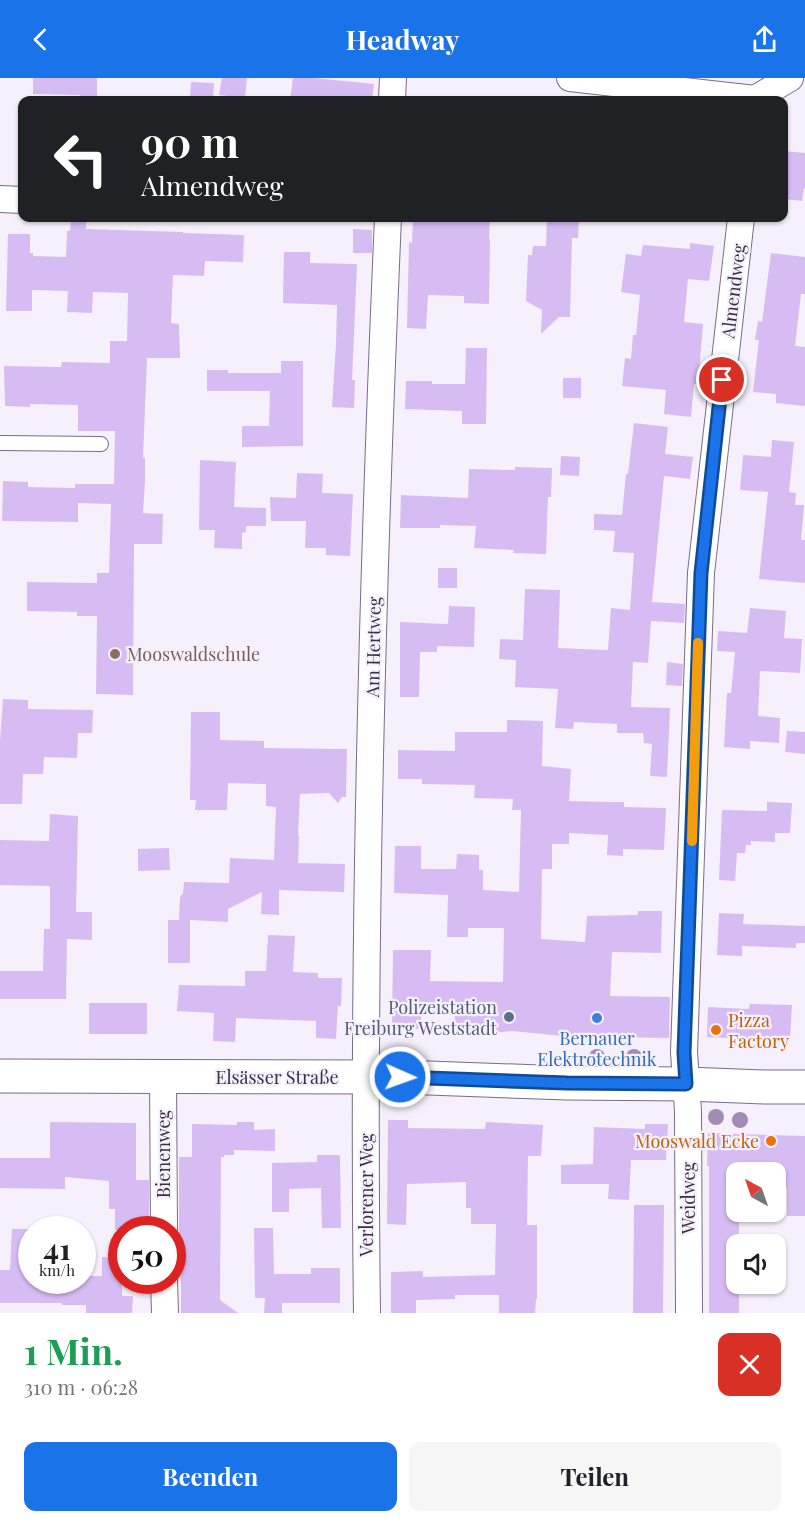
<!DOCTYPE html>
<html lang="de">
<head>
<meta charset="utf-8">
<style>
  :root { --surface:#fff; --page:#f6f6f6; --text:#202124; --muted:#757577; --accent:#1a73e8 }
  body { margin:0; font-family:"Playfair Display",serif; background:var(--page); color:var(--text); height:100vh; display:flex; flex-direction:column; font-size:22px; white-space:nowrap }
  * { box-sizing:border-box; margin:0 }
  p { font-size:20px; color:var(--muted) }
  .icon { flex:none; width:33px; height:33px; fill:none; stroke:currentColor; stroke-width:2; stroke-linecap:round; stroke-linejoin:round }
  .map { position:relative; height:1235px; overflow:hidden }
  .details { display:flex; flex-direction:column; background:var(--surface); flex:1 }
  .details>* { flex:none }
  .banner { position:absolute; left:18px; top:18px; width:770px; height:126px; border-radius:12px; box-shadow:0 2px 4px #0004; background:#202124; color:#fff; overflow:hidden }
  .needle { width:39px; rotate:320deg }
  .controls { position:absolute; left:726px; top:1084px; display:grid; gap:12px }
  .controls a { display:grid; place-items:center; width:60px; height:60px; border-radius:12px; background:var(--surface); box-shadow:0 2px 4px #0004; font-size:30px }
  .speed { position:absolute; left:18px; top:1138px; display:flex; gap:12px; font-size:30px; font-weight:700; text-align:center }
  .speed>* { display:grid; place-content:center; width:78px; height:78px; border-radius:50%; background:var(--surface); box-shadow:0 2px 4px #0004; line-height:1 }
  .speed small { font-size:15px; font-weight:400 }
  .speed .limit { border:9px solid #d22; background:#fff; color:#111 }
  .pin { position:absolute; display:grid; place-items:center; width:51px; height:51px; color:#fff; margin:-26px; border:3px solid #fff; border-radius:50%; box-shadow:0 2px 6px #0007 }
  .me { position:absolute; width:66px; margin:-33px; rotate:92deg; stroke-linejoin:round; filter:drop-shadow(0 0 4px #0008) }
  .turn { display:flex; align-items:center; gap:21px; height:126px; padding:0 24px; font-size:27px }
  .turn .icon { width:78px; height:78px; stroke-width:2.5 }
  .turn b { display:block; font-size:42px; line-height:51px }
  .round { display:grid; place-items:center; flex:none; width:63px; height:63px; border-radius:12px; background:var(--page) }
  .overview { display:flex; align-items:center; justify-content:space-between; height:102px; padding:0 24px }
  h1 { font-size:36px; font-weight:700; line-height:45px; color:#1e9e55 }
  .cta { display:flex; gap:12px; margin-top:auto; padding:12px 24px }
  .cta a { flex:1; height:69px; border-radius:12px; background:var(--accent); color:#fff; font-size:24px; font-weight:700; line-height:69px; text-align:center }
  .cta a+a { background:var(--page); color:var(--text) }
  header { display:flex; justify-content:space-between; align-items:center; height:78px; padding:0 24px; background:var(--accent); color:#fff; font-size:27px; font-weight:700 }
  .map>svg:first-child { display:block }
</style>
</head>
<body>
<header><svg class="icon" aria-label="back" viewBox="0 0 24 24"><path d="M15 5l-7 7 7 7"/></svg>Headway<svg class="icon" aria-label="share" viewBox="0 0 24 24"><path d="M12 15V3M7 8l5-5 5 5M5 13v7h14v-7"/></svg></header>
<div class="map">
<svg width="805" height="1235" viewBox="0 0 805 1235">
  <rect width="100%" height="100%" fill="#f6f0fc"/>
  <!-- building -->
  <path fill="#d7bcf4" d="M33 0H97V22H80V17L33 16Z
    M222 0H247L245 20 219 17Z
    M293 0H314L374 6 372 22H290Z
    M191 4 214 5 213 22H190Z
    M783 73 805 75V111L804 110 802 123 783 121Z
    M71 140H86V151L183 154V155L244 157 243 184 205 183 204 198 173 197 171 245 179 246 180 280H147L143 380H145V403L143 435 163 436 162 466H134L133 617 96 616 97 538H77V534L27 533V504L97 505V495H109L111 426 78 425V444L2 443 3 403 28 404V409L75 410V406H114L115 353H78V327L30 326V329L5 328 4 288 61 289 62 284 110 285V263H127L128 215 93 214 92 235 67 234 68 213 32 212V233H6L8 156H30V175H33V178L66 179 67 153H70Z
    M413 140H490L489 161H490L489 226 464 225V218L428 217 426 251 407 250 409 164 412 165Z
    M547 140H579L578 160H572L570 239H559L541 256 542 232 526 223 528 177H532L533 168H546Z
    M353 151 372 152V175H353Z
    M690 165 714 168 709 203 688 201 684 244 703 246 698 306H694L691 339 664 336 666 312 622 308 625 280 631 281 633 257H636L640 217 621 214 626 176 641 178 643 167 690 171Z
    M284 174H310V185L357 186 352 302H355L354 330 332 329 336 266 337 227 283 225Z
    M771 175 805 179V216H801L795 268 805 269V328L776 325V316L753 314 759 262H755L758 243 762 244Z
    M466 270H487L486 346H462V333L405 331 406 303H432V306H465Z
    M281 283H303V368L242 369V348H269L270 313H207V292H228V295H281Z
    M563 300H581V320H563Z
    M634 345 668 349 665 376 693 379 690 401 664 398 652 524 685 526 684 545 651 543 648 585 633 584 631 629 670 630 667 699 650 698 652 666 644 665 643 655H617V646L574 644 573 651 555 650 558 611 515 609 516 582 499 581 500 561 523 562 525 511 560 512 558 570 608 572 611 530 630 532 634 475 613 474 615 453 594 452V436L622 437 626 396H628Z
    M772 362 794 364 789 414 796 415 795 427H804L801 462H805V505L759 501 768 414 740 412 743 377 771 379Z
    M561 378 580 379 579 398 560 397Z
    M200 382 236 384 234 429 266 430V448H246V454L242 455V471L214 470 215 452H199Z
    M515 389 552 390 551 419H548L546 476 513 475 514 472 474 470 476 448 440 447V450H400L401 417 468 420 469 391 515 392Z
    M297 395 323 396 322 415 353 416 350 478 326 477V470H305L306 443H271L270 419 296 420Z
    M438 490H457V510H438Z
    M449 528 475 529 474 569 437 568V574H420L419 619H400V544L448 546Z
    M750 530 786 533 784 560 802 561 800 595 760 593 758 638 780 640 779 665 750 663V671L724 669 727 615H731L735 574 717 573 718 553 747 555Z
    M667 584 683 586 682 608 666 607Z
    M3 621 28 622V631L93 632 92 655H78L77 680 44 679 43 696H23L22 726H0V663Z
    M191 634H220V662L264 663V670L347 671 346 719H342L338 725 329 715 300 716 298 757H299L298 785 345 786 344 814 279 812V837L261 836 262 814 228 831V844L190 842V885H168V842H187H179L180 819 183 815 184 804 229 805 230 780 274 782 276 729 266 728V706L228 705 227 732H195L196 722H190Z
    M507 642 543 643 542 688 571 691 569 723 609 724 608 729 609 724H624V729L666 730 664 772 623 771V778L607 777 608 757 569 755V766H552V791H542L541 861 585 864 587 838 638 837V833H662L661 875 612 874 610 918 670 919 669 960 563 958 512 953 479 956 455 955V936H421V951H392L393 872H431L430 903 503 904 504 850H468V859H447L448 817 394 815 395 768H421V791H456L457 776 479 777V792H483V812L519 814 521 732H512L513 721 474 720 475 707 422 706V701H398V672L455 673V654H507Z
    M787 653 805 654V676L785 674Z
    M767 724 792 725 790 755H775V764L751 763V767H746L745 775H737L735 803 719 802 722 732 767 733Z
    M50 736 78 738 76 834H92V862L67 861 66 921H0V893H43L44 851H50V808L0 807V762L49 763Z
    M169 770 170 792 138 793V771Z
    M719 835 744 836 743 846 805 848V865H796V870L742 868V878L717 877Z
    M268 857 295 858 293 894 318 895V900H342L341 928H338L336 961 316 960V943L236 940 235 964 213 963 214 935 177 933 179 907 245 908V893H266Z
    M89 925H147V956H89Z
    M750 926 792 927 790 963 707 959 708 929 749 931Z
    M388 1042H408V1050L485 1051 486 1044 543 1047 541 1078H528L527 1147H537V1221H536L535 1235H499V1217H455V1221L416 1222V1235H391V1194L423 1193V1199L495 1197 496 1146H471V1130H466V1104L407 1106 406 1147 387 1146Z
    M50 1044 136 1045V1102H149V1147H147V1152H115V1131H109V1103L65 1099V1111L0 1110V1080H50Z
    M237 1044H254V1052L275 1051V1073L234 1072V1077H224V1079H221L220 1222 238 1235H181V1194H179V1079H192V1046L237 1047Z
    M645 1046H668L666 1082H631L629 1122 608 1121 609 1106H561V1087L593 1086 594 1049 645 1051Z
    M708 1055 805 1058V1138H787V1110H776V1090L736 1088V1134H739V1167H736V1206H739V1235H709V1088H707Z
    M317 1077H340L341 1150H322L321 1110 289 1111V1134H272V1085L317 1084Z
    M634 1127H664L663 1235H633Z
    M254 1150H273L274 1196H311V1190H340V1225H282V1235H264L265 1220H255Z
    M12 1151H31L32 1203H82V1198H102V1179L122 1180V1218H133L132 1235H86V1227H62V1225H0V1192H10Z"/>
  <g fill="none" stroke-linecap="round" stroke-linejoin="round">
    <defs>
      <path id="service" d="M0 365 101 366"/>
      <path id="minor" d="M570 0 755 21 790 0
        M392 22 393 0
        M0 121 22 122
        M163 999 164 1152
        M164 1203 165 1235
        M367 1235C362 870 372 504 388 140
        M689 1235 688 1033 684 974 701 495 741 140"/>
      <path id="secondary" d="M0 998 401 999 567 1005 686 1006 765 1009H805"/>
    </defs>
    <!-- service casing -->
    <use href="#service" stroke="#796c87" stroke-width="16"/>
    <!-- minor casing -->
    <use href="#minor" stroke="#796c87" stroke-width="28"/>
    <!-- secondary casing -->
    <use href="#secondary" stroke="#796c87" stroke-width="35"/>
    <!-- service -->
    <use href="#service" stroke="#fff" stroke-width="14"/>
    <!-- minor -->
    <use href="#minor" stroke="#fff" stroke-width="26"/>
    <!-- secondary -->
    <use href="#secondary" stroke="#fff" stroke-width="33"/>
  </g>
  <!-- trees -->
  <g fill="#a28cb6">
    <circle cx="597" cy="979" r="8"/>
    <circle cx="634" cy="979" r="8"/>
    <circle cx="716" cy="1039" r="8"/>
    <circle cx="740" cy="1042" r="8"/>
  </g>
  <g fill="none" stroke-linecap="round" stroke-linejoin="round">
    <defs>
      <path id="route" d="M400 999 567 1005 686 1006 684 975 701 495 722 302"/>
    </defs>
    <!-- route casing -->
    <use href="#route" stroke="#114b97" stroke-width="15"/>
    <!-- route -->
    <use href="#route" stroke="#1a73e8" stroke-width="10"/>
    <!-- slow -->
    <path stroke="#f59e0b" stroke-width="10" d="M692 763 698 565"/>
  </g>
  <!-- markers -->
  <circle fill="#8d6e63" stroke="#f6f0fc" stroke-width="2" cx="115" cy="576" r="6"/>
  <circle fill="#5c6f8a" stroke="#f6f0fc" stroke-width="2" cx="509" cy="939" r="6"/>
  <circle fill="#3f7fe0" stroke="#f6f0fc" stroke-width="2" cx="597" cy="940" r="6"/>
  <g fill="#e8710a" stroke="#f6f0fc" stroke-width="2">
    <circle cx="716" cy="952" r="6"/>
    <circle cx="771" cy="1063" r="6"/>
  </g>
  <g text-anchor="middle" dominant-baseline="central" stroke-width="4.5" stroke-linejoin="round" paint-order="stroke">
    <!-- street labels -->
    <g font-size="18" fill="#38323e" stroke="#f6f0fc">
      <text transform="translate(733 213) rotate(-83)">Almendweg</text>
      <text transform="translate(373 569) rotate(-89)">Am Hertweg</text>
      <text x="277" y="999">Elsässer Straße</text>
      <text transform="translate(163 1076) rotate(-90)">Bienenweg</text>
      <text transform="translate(366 1117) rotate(-90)">Verlorener Weg</text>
      <text transform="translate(688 1120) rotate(-90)">Weidweg</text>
    </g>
    <!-- education labels -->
    <g font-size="18" fill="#785e54" stroke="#f6f0fc" text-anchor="start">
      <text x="127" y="576">Mooswaldschule</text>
    </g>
    <!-- service labels -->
    <g font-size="18" fill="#4e5e75" stroke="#f6f0fc" text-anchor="end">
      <text x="497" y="929">Polizeistation<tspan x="497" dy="21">Freiburg Weststadt</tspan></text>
    </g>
    <!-- food labels -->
    <g font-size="18" fill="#c56008" stroke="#f6f0fc" text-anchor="start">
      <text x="728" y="942">Pizza<tspan x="728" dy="21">Factory</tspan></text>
      <text x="759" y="1063" text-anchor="end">Mooswald Ecke</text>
    </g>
    <!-- shop labels -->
    <g font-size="18" fill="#366cbe" stroke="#f6f0fc">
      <text x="597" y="960">Bernauer<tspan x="597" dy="21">Elektrotechnik</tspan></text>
    </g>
  </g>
</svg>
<div class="controls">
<a><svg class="needle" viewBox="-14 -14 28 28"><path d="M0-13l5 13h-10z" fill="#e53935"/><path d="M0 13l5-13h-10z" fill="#757577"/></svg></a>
<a><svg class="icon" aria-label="sound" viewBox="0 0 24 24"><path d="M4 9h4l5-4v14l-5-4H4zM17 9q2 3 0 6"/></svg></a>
</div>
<div class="speed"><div>41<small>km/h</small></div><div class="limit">50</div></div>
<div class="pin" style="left:722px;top:302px;background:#d93025"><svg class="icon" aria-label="arrive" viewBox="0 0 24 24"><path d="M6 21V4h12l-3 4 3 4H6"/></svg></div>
<svg class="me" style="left:400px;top:999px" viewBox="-20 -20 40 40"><circle r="17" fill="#1a73e8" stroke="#fff" stroke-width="3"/><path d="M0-11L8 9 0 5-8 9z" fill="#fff"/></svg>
<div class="banner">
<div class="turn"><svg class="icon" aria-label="left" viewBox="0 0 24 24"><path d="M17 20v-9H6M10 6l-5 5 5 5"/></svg><div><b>90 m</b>Almendweg</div></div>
</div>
</div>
<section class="details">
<div class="overview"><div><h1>1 Min.</h1><p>310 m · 06:28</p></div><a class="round" style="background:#d93025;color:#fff"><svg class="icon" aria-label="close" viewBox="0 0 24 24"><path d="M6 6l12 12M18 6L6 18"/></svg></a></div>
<div class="cta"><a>Beenden</a><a>Teilen</a></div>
</section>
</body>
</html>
